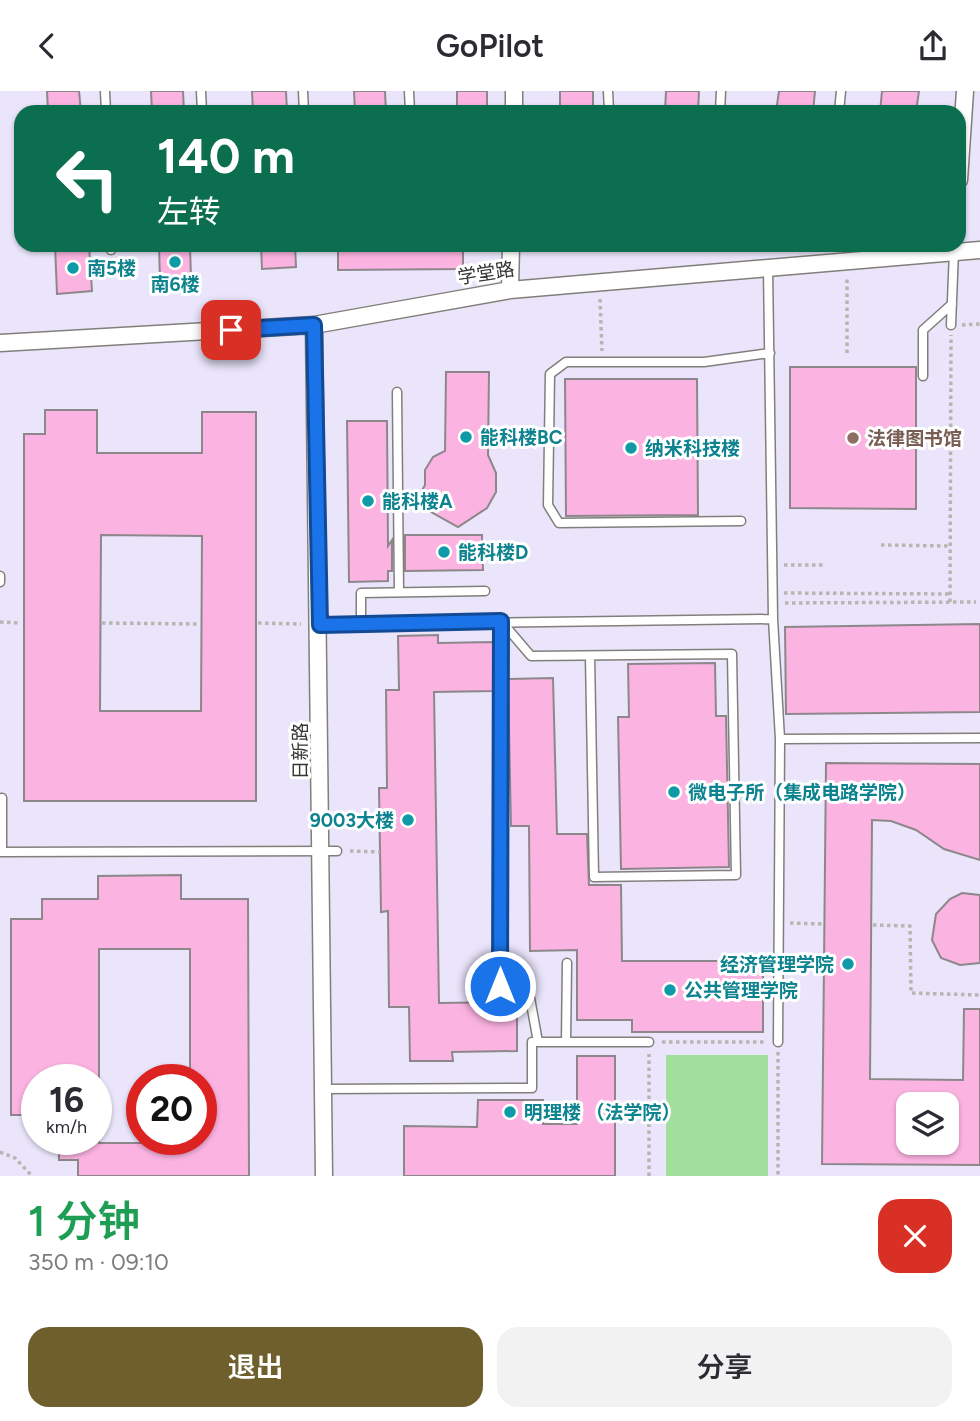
<!DOCTYPE html>
<html lang="zh">
<head>
<meta charset="utf-8">
<style>
  :root { --surface:#fff; --page:#f2f2f3; --text:#2b2b33; --muted:#7c7c81; --accent:#6e5f2d }
  body { margin:0; font-family:Figtree,"Noto Sans SC",sans-serif; background:var(--page); color:var(--text); height:100vh; display:flex; flex-direction:column; font-size:26px; white-space:nowrap }
  * { box-sizing:border-box; margin:0 }
  p { font-size:23px; color:var(--muted) }
  .icon { flex:none; width:38px; height:38px; fill:none; stroke:currentColor; stroke-width:2; stroke-linecap:round; stroke-linejoin:round }
  .map { position:relative; height:1085px; overflow:hidden }
  .sheet { display:flex; flex-direction:column; background:var(--surface); flex:1 }
  .sheet>* { flex:none }
  .hud { position:absolute; left:14px; top:14px; width:952px; height:147px; border-radius:21px; box-shadow:0 2px 5px #0004; background:#0b6e4f; color:#fff; overflow:hidden }
  .fabs { position:absolute; left:896px; top:1001px; display:grid; gap:14px }
  .fabs a { display:grid; place-items:center; width:63px; height:63px; border-radius:14px; background:var(--surface); box-shadow:0 2px 5px #0004; font-size:35px }
  .speed { position:absolute; left:21px; top:973px; display:flex; gap:14px; font-size:35px; font-weight:700; text-align:center }
  .speed>* { display:grid; place-content:center; width:91px; height:91px; border-radius:50%; background:var(--surface); box-shadow:0 2px 5px #0004; line-height:1 }
  .speed small { font-size:18px; font-weight:400 }
  .speed .limit { border:10px solid #d22; background:#fff; color:#111 }
  .pin { position:absolute; display:grid; place-items:center; width:60px; height:60px; color:#fff; margin:-30px; border-radius:14px; box-shadow:0 4px 10px #0006 }
  .me { position:absolute; width:77px; margin:-38px; rotate:0deg; stroke-linejoin:round; filter:drop-shadow(0 0 5px #0008) }
  .turn { display:flex; align-items:center; gap:24px; height:147px; padding:0 28px; font-size:32px }
  .turn .icon { width:91px; height:91px; stroke-width:2.5 }
  .turn b { display:block; font-size:49px; line-height:60px }
  .round { display:grid; place-items:center; flex:none; width:74px; height:74px; border-radius:21px; background:var(--page) }
  .overview { display:flex; align-items:center; justify-content:space-between; height:119px; padding:0 28px }
  h1 { font-size:42px; font-weight:600; line-height:52px; color:#1e9e55 }
  .action { display:flex; gap:14px; margin-top:auto; padding:14px 28px }
  .action a { flex:1; height:80px; border-radius:21px; background:var(--accent); color:#fff; font-size:28px; font-weight:600; line-height:80px; text-align:center }
  .action a+a { background:var(--page); color:var(--text) }
  header { display:flex; justify-content:space-between; align-items:center; height:91px; padding:0 28px; background:var(--surface); font-size:32px; font-weight:600 }
  .map>svg:first-child { display:block }
</style>
</head>
<body>
<header><svg class="icon" aria-label="back" viewBox="0 0 24 24"><path d="M15 5l-7 7 7 7"/></svg>GoPilot<svg class="icon" aria-label="share" viewBox="0 0 24 24"><path d="M12 15V3M7 8l5-5 5 5M5 13v7h14v-7"/></svg></header>
<div class="map">
<svg width="980" height="1085" viewBox="0 0 980 1085">
  <rect width="100%" height="100%" fill="#f6f2ec"/>
  <!-- education -->
  <path fill="#eae5fb" fill-rule="evenodd" d="M0 0H980V1085H0ZM21 21H959V154H21ZM37 989H96V1048H37ZM142 989H201V1048H142ZM908 1013H947V1052H908Z"/>
  <!-- green -->
  <path fill="#a2df9c" d="M666 964H768V1085H666Z"/>
  <!-- building -->
  <path fill="#fbb3e1" stroke="#8d878b" stroke-width="2" fill-rule="evenodd" d="M47 0H79L81 21H48Z
    M151 0H183L184 21H152Z
    M252 0H286L287 21H253Z
    M354 0H385L386 21H355Z
    M457 0H487V21H457Z
    M560 0H593V21H560Z
    M666 0H699L698 21H665Z
    M779 0H815L813 21H776Z
    M882 0H919L916 21H880Z
    M55 154H89L92 200 57 203Z
    M159 154H190L191 188 160 190Z
    M261 154H295L296 176 262 178Z
    M338 154H463V178L338 179Z
    M790 276H916V418L790 417Z
    M446 281H489L488 364 496 382V401L487 417 458 436 415 412 425 394V379L433 366 445 360Z
    M565 288H697L698 424 566 425Z
    M45 319H97V362H202V321H256V710H24V343H45ZM101 444 202 445 201 620H100Z
    M347 330H387L388 455 392 449V480H388V490L349 491Z
    M405 444H482L483 479 405 480Z
    M980 533V621L786 623 785 536Z
    M438 544V552L493 551V600L434 601 439 912 517 911V960L452 961 453 970H410L409 916H389L388 820 381 821 379 697H387L386 599H399L398 545Z
    M715 572 716 625H726L729 776 621 778 618 626H629L628 573Z
    M553 587 557 743H587L589 794H621L622 870H763V941H632V929H577V859L530 860 529 735H511L508 588Z
    M826 672 980 673V769L944 758 916 739 891 730 872 729 870 988 963 989 964 918H980V1074L822 1073ZM908 1013H947V1052H908Z
    M181 784V808H248L249 1085H78V1069H59V1048H99V1052H190V1048H201V989H190V858H99V989H37V1024H11V828H42V808H98V785Z
    M962 802 980 804V872L960 874 941 867 932 849 936 823 950 808Z
    M577 965H615V1085H404V1035L477 1036 478 1009H543V1033H577Z"/>
  <g fill="none" stroke-linecap="round" stroke-linejoin="round">
    <defs>
      <path id="service" d="M105 0 106 21
        M201 0 202 21
        M303 0 304 21
        M409 0 410 21
        M608 0 609 21
        M720 21 721 0
        M839 21 841 0
        M111 154V159
        M768 177 773 528
        M951 234 954 160
        M923 285V239L952 213
        M397 301 399 501
        M741 430 559 432 548 414 550 283 566 271H704L770 262
        M0 491V485
        M501 530 531 565 732 563 736 784 594 786 590 565
        M361 533V502L485 500
        M320 534 773 528 780 648 778 951
        M780 648 980 647
        M2 707V761
        M0 761 337 760
        M500 895 501 530
        M503 896 530 907 538 951
        M566 951 567 872
        M322 998 532 997V951H649"/>
      <path id="minor" d="M514 21V0
        M959 89 965 0
        M510 199 511 154
        M314 234 324 1085
        M0 252 314 234 510 199 980 159"/>
    </defs>
    <!-- service casing -->
    <use href="#service" stroke="#827f7a" stroke-width="11"/>
    <!-- minor casing -->
    <use href="#minor" stroke="#827f7a" stroke-width="19"/>
    <!-- path -->
    <path stroke="#b8b5b1" stroke-width="3.5" stroke-dasharray="3.5 3.5" stroke-linecap="butt" d="M600 208 602 260
      M962 234 980 233
      M847 262V186
      M881 454 948 455
      M784 474H824
      M784 502 950 503
      M950 511 951 244
      M785 512 976 511
      M0 531 20 532
      M102 532 200 533
      M258 532 301 533
      M350 760 380 761
      M790 832 823 833
      M873 834 910 835 911 902 980 904
      M662 951H766
      M778 961V1085
      M0 1061 15 1067 32 1085
      M649 1085V963"/>
    <!-- service -->
    <use href="#service" stroke="#fff" stroke-width="8"/>
    <!-- minor -->
    <use href="#minor" stroke="#fff" stroke-width="16"/>
  </g>
  <g fill="none" stroke-linecap="round" stroke-linejoin="round">
    <defs>
      <path id="route" d="M231 239 314 234 320 534 501 530 500 895"/>
    </defs>
    <!-- route casing -->
    <use href="#route" stroke="#114b97" stroke-width="18"/>
    <!-- route -->
    <use href="#route" stroke="#1a73e8" stroke-width="12"/>
  </g>
  <!-- markers -->
  <g fill="#0f9aa8" stroke="#fff" stroke-width="2.5">
    <circle cx="175" cy="171" r="7"/>
    <circle cx="73" cy="177" r="7"/>
    <circle cx="466" cy="346" r="7"/>
    <circle cx="631" cy="357" r="7"/>
    <circle cx="368" cy="410" r="7"/>
    <circle cx="444" cy="461" r="7"/>
    <circle cx="674" cy="701" r="7"/>
    <circle cx="408" cy="729" r="7"/>
    <circle cx="848" cy="873" r="7"/>
    <circle cx="670" cy="899" r="7"/>
    <circle cx="510" cy="1021" r="7"/>
  </g>
  <circle fill="#8d6e63" stroke="#fff" stroke-width="2.5" cx="853" cy="347" r="7"/>
  <g text-anchor="middle" dominant-baseline="central" stroke-width="6" stroke-linejoin="round" paint-order="stroke">
    <!-- culture labels -->
    <g font-size="19" font-weight="bold" fill="#0d838f" stroke="#fff" text-anchor="start">
      <text x="87" y="177">南5楼</text>
      <text x="175" y="193" text-anchor="middle">南6楼</text>
      <text x="480" y="346">能科楼BC</text>
      <text x="645" y="357">纳米科技楼</text>
      <text x="382" y="410">能科楼A</text>
      <text x="458" y="461">能科楼D</text>
      <text x="688" y="701">微电子所（集成电路学院）</text>
      <text x="394" y="729" text-anchor="end">9003大楼</text>
      <text x="834" y="873" text-anchor="end">经济管理学院</text>
      <text x="684" y="899">公共管理学院</text>
      <text x="524" y="1021">明理楼 （法学院）</text>
    </g>
    <!-- street labels -->
    <g font-size="19" fill="#363533" stroke="#fff">
      <text transform="translate(486 182) rotate(-9)">学堂路</text>
      <text transform="translate(300 660) rotate(-90)">日新路</text>
    </g>
    <!-- education labels -->
    <g font-size="19" font-weight="bold" fill="#785e54" stroke="#fff" text-anchor="start">
      <text x="867" y="347">法律图书馆</text>
    </g>
  </g>
</svg>
<div class="fabs">
<a><svg class="icon" aria-label="layers" viewBox="0 0 24 24"><path d="M12 4l9 5-9 5-9-5zM3 14l9 5 9-5"/></svg></a>
</div>
<div class="speed"><div>16<small>km/h</small></div><div class="limit">20</div></div>
<div class="pin" style="left:231px;top:239px;background:#d93025"><svg class="icon" aria-label="arrive" viewBox="0 0 24 24"><path d="M6 21V4h12l-3 4 3 4H6"/></svg></div>
<svg class="me" style="left:500px;top:895px" viewBox="-20 -20 40 40"><circle r="17" fill="#1a73e8" stroke="#fff" stroke-width="3"/><path d="M0-11L8 9 0 5-8 9z" fill="#fff"/></svg>
<div class="hud">
<div class="turn"><svg class="icon" aria-label="left" viewBox="0 0 24 24"><path d="M17 20v-9H6M10 6l-5 5 5 5"/></svg><div><b>140 m</b>左转</div></div>
</div>
</div>
<section class="sheet">
<div class="overview"><div><h1>1 分钟</h1><p>350 m · 09:10</p></div><a class="round" style="background:#d93025;color:#fff"><svg class="icon" aria-label="close" viewBox="0 0 24 24"><path d="M6 6l12 12M18 6L6 18"/></svg></a></div>
<div class="action"><a>退出</a><a>分享</a></div>
</section>
</body>
</html>
